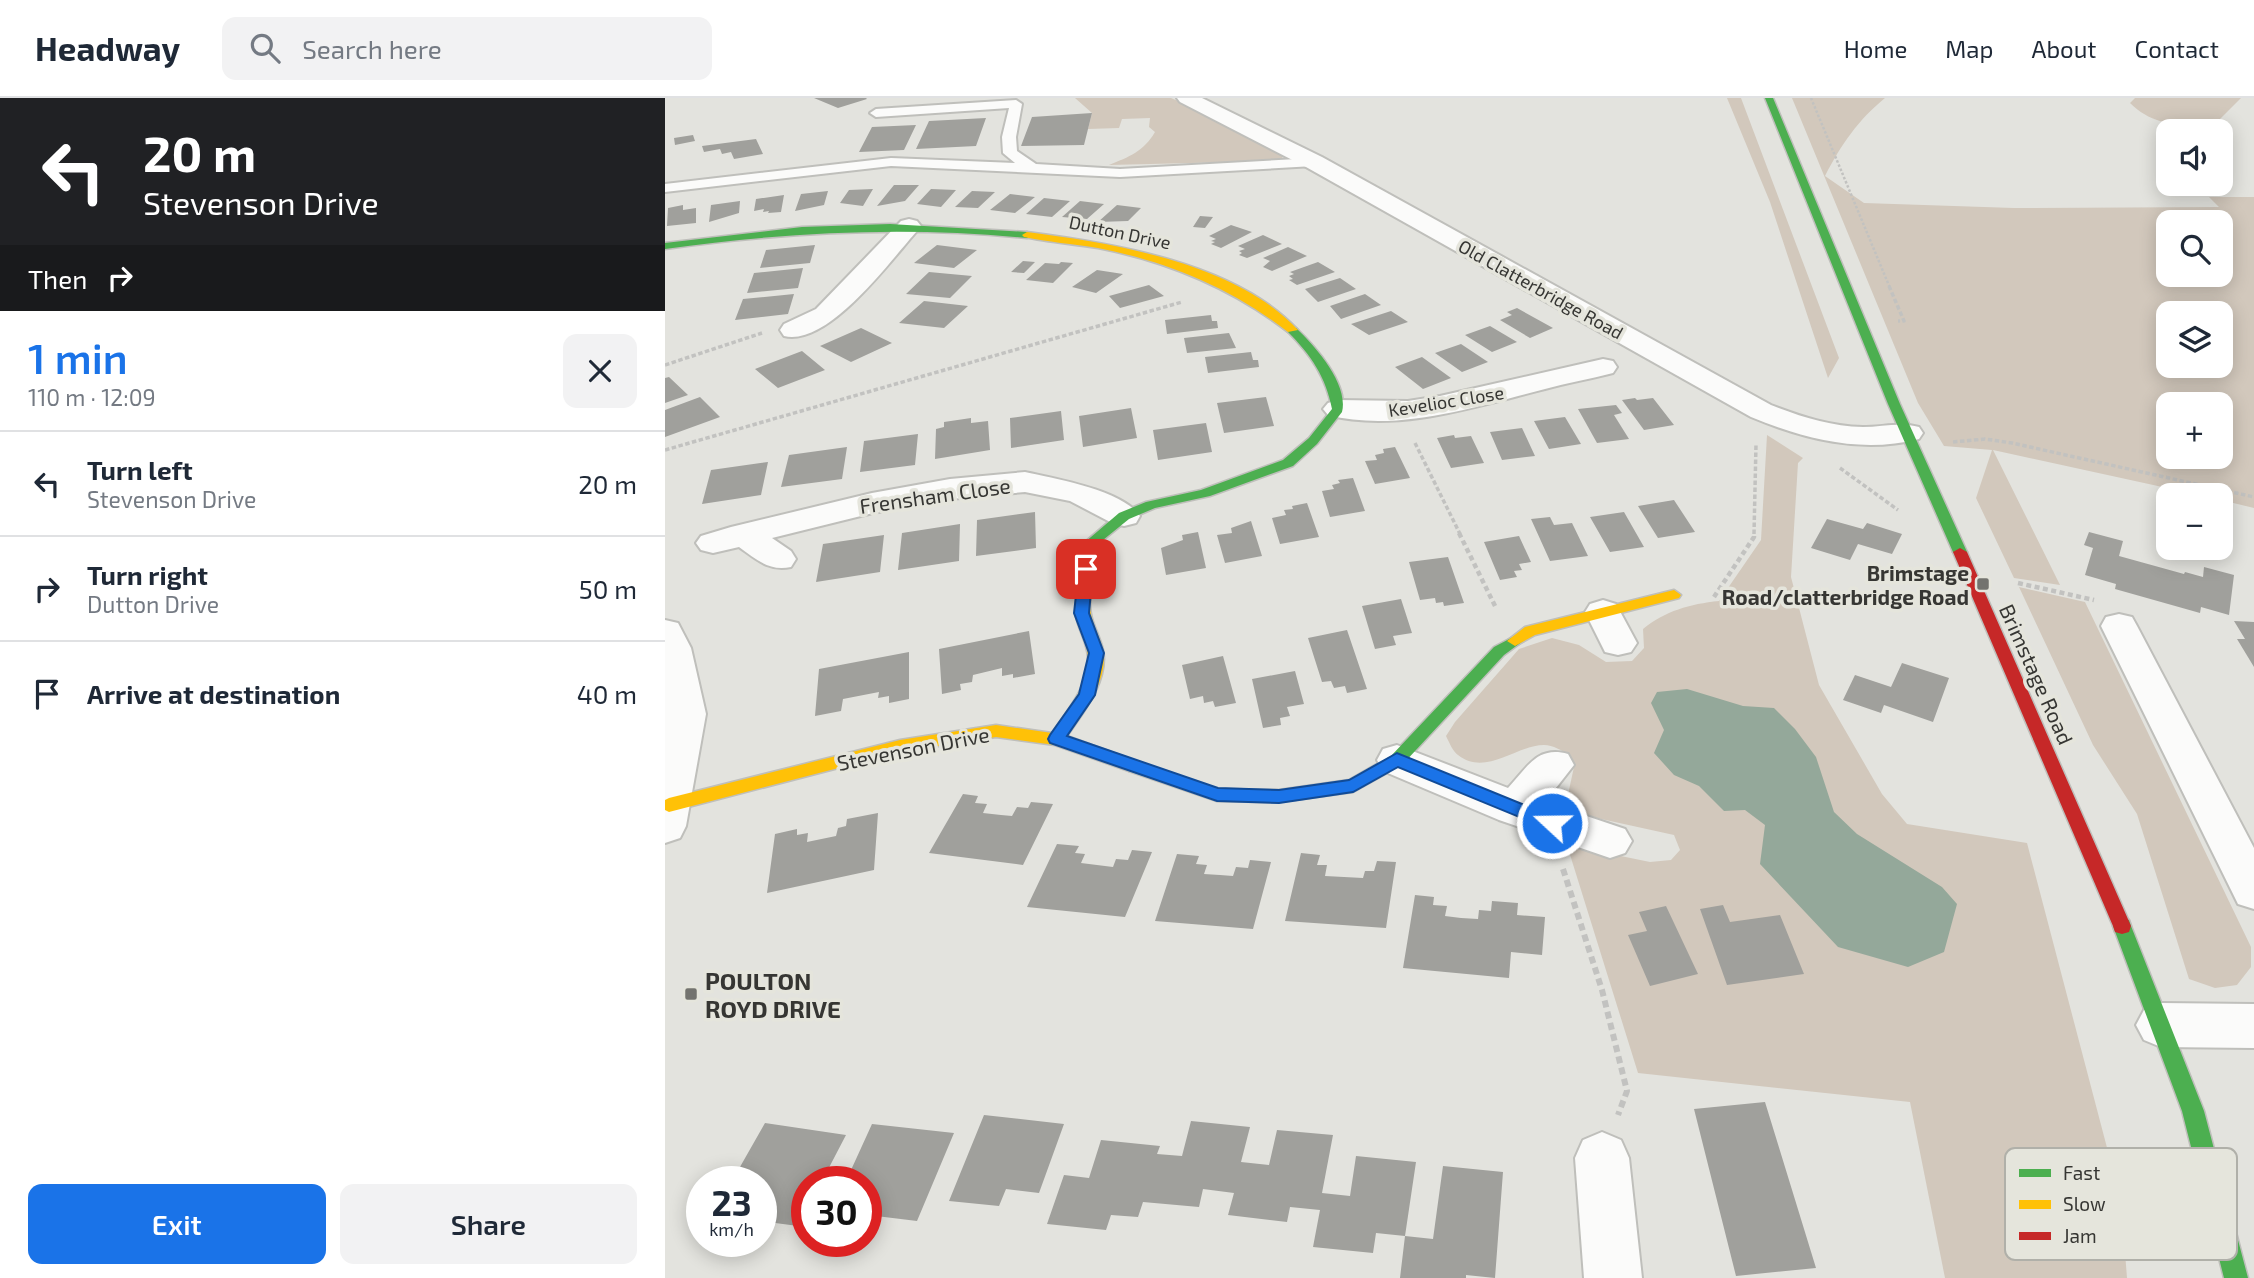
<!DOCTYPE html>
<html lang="en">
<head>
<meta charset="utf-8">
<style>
  :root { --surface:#fff; --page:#f2f2f3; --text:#1f2937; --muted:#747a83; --line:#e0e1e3; --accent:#1a73e8 }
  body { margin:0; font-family:"Exo 2",sans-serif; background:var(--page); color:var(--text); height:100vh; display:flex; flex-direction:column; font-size:26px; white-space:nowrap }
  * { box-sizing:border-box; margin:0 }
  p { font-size:23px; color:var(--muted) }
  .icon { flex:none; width:38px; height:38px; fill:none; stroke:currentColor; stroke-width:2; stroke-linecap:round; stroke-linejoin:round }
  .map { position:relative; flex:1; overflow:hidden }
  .details { display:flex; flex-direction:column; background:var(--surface); width:665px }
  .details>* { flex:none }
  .banner { background:#202124; color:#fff; overflow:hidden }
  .fabs { position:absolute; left:1491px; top:21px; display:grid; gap:14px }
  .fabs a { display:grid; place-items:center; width:77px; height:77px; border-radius:14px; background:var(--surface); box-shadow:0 4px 18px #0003; font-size:35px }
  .speed { position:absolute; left:21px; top:1068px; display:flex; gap:14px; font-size:35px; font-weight:700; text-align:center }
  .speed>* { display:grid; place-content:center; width:91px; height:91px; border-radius:50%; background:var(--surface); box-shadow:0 4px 18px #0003; line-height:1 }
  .speed small { font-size:18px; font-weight:400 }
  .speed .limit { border:10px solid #d22; background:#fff; color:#111 }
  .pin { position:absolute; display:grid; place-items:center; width:60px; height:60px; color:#fff; margin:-30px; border-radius:14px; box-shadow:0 4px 10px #0006 }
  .me { position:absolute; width:77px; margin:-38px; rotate:291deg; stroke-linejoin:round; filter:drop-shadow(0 0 5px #0008) }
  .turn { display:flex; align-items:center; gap:24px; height:147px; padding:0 28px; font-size:32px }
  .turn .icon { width:91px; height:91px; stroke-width:2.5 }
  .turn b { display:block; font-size:49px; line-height:60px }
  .then { display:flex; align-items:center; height:66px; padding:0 28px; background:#0003; gap:14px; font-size:26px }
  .round { display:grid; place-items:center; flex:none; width:74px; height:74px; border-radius:14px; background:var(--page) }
  .head { display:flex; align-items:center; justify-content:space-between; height:119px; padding:0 28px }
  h1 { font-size:42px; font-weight:600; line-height:52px; color:var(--accent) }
  .button { display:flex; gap:14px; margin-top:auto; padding:14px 28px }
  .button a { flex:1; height:80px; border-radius:14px; background:var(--accent); color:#fff; font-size:28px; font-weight:600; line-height:80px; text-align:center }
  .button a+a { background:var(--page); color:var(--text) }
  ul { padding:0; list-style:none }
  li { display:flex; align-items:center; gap:21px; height:105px; padding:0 28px; border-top:2px solid var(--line) }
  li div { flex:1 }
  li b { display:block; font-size:26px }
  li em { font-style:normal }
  header { display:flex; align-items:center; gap:42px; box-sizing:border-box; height:98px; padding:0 35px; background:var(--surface); border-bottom:2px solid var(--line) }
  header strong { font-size:33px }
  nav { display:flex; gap:38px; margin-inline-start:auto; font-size:24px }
  .search { width:490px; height:63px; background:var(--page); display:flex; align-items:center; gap:18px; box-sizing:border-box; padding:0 24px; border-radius:14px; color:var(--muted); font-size:26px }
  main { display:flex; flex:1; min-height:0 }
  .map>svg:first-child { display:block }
</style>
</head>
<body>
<header>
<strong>Headway</strong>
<div class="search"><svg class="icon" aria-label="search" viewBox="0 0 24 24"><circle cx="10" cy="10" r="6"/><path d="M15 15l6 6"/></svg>Search here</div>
<nav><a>Home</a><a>Map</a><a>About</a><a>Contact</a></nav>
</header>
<main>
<section class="details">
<div class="banner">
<div class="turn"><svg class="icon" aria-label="left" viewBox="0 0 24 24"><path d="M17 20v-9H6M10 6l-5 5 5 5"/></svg><div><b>20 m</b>Stevenson Drive</div></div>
<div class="then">Then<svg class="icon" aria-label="right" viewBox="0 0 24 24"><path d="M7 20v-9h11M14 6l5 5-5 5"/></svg></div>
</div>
<div class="head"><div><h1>1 min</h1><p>110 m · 12:09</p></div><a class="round"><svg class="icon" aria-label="close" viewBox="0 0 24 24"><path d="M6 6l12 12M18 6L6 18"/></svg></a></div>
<ul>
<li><svg class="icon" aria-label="left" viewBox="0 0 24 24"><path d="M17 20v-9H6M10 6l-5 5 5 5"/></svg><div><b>Turn left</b><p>Stevenson Drive</p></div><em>20 m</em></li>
<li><svg class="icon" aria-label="right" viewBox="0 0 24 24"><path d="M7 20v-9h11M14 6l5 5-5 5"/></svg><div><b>Turn right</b><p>Dutton Drive</p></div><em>50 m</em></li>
<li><svg class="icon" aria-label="arrive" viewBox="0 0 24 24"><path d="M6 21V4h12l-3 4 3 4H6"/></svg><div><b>Arrive at destination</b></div><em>40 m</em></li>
</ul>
<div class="button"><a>Exit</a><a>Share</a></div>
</section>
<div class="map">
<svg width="1589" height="1180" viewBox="0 0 1589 1180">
  <rect width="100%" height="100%" fill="#e3e3de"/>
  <!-- green -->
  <path fill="#d2c8bc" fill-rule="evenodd" d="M410 0H506L571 28 620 54 617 60 610 63 444 67C464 59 479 53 490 34L484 29 485 20 457 21 454 30 423 31 427 15Z
    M1062 0H1076L1174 260 1163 280 1105 104Z
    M1127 0H1220C1193 22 1176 47 1160 78L1199 105 1349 110 1554 109 1544 99H1589V410L1556 402V397H1534L1328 352 1395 487 1349 480 1311 400 1327 352 1279 348 1253 305ZM1556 124V177H1503V124ZM1556 215V268H1503V215ZM1556 306V359H1503V306Z
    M1470 0H1576L1549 27C1518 29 1488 28 1465 5Z
    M1102 337 1138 360 1133 365 1126 479 1154 587 1217 696 1242 726 1362 745 1456 1103 1462 1180H1280L1245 1004 973 975 902 747 985 764 1006 762 1015 752 1009 737 918 717 902 701 909 669 905 657C897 653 888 647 879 647 851 647 821 679 793 657 788 654 784 644 781 638L790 624 854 551 887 540 914 547 941 564 967 563 979 550 978 531C1000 513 1025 506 1054 503L1096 442Z
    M1354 489 1420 504 1586 849V869L1572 887 1550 890 1524 881 1472 716 1428 647Z"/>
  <!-- water -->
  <path fill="#94a89a" d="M1022 591 1078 608 1109 610 1130 631 1151 659 1169 714 1192 736 1277 789 1292 806 1279 854 1243 869 1173 849 1095 766 1100 727 1080 712 1059 713 1034 688 1009 677 989 655 999 632 986 605 992 594Z"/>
  <!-- building -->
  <path fill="#a0a09c" d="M149 0H201L202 1 173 10Z
    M427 15 419 47 356 48 367 19Z
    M321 20 311 48 251 51 264 23Z
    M251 27 239 52 194 54 207 29Z
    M28 37 30 43 10 47 9 40Z
    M91 41 98 56 69 61 66 54 57 56 55 51 39 54 37 48Z
    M229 87H254L240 103 212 108Z
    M208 91 198 108 175 105 184 92Z
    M266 91 291 92 276 109 252 106Z
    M163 93 159 107 130 113 136 96Z
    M307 93 330 94 313 110 290 109Z
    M345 96 370 99 350 115 325 112Z
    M119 97 116 114 103 115 104 113 98 114 99 111 89 113 91 101Z
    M379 100 405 103 387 119 361 116Z
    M75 103 74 115 44 124 46 107Z
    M415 103 439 106 422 121 397 119Z
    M18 107V112L31 110V125L2 128 3 110Z
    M452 107 476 110 463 123 433 124Z
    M535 118 548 119 540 130 528 129Z
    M566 127 587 134 556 150 546 146 550 144 546 143 551 141 544 138Z
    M598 137 617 146 582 160 574 157 577 155 574 153 580 151 573 148Z
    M150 147 145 165 95 170 101 152Z
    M272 147 312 152 289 170 249 165Z
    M623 149 642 158 607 173 598 169 605 163 598 160Z
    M358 163 370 164 359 175 346 174Z
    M396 164 408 165 388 185 361 182 380 165 394 166Z
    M653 164 670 174 632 187 624 182 628 181 624 178 629 176 625 174Z
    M138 170 133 190 82 195 89 175Z
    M432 172 458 176 431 195 407 189Z
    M264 174 307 178 285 200 241 196Z
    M675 180 691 191 653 204 640 191Z
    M484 187 499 198 455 210 444 198Z
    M129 196 123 216 70 222 78 201Z
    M700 196 716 207 676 221 665 208Z
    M259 203 303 208 279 230 234 225Z
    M852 210 888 230 865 240 835 222 847 217 842 214Z
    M726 213 743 224 704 237 686 226Z
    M546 217 547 223H552L553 230 502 236 500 222Z
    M825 228 852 244 827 254 800 237Z
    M196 230 227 245 186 264 155 248Z
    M564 235 571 250 522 255 519 240Z
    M796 246 823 264 797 274 770 255Z
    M137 253 160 272 113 290 90 271Z
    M586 254 588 262H593L594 269 543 275 540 259Z
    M757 259 786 280 758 291 730 269Z
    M4 279 23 297 0 305V280Z
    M35 299 55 319 0 339V312Z
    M601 299 609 328 559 335 552 305Z
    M970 300 972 302 988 300 1009 327 979 332 957 302Z
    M951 307 957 315 949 317 964 341 932 345 913 311Z
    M466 310 472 340 418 349 414 318Z
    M396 313 399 342 346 350 345 320Z
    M900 319 916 346 884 351 869 323Z
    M306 320V325L323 323 325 352 270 361 271 331 279 329V324Z
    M541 325 547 354 493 362 488 332Z
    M857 330 870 358 837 362 825 334Z
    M253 336 250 367 195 374 199 343Z
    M789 337 790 340 806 338 819 365 786 370 772 340Z
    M182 349 177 381 116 389 124 357Z
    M730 349 745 380 710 386 700 363 712 362 710 357 719 355 718 351Z
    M103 364 96 397 37 406 46 372Z
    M688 380 700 413 665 419 657 393 669 391 667 387 675 385 673 382Z
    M1009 402 1030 434 993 440 973 408Z
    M642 405 654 439 615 446 607 420 621 417 619 412 628 411 627 408Z
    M370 414 371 450 311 458 312 422Z
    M959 414 979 449 945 454 925 419Z
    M885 419 889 427 907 425 923 458 885 463 866 421Z
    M1162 421 1198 431 1202 425 1237 436 1227 456 1193 446 1185 462 1146 450Z
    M586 423 597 458 560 465 552 437 567 435 566 430Z
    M295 426 294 463 233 472 237 435Z
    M533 434 541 470 501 477 496 450 518 442 517 437Z
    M1424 434 1458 443 1454 458 1519 476 1520 474 1538 479 1539 469 1569 477 1564 517 1536 509 1535 515 1450 491 1451 486 1420 477 1428 450 1419 447Z
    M219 437 215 474 151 484 158 446Z
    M854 438 866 464 854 466 857 472 849 473 852 479 835 482 819 444Z
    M783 459 799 505 779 508 778 504 771 505 770 500 755 502 744 464Z
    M736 501 747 535 728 538 731 547 710 551 697 508Z
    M1569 523 1589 524V569L1572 541H1580Z
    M682 532 702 591 682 595 680 588 669 590 666 583 657 584 643 540Z
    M364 533 370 576 348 580V576L337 578V570L308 577 307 584 295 586 296 592 277 596 274 551Z
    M244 554V601L224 605V598L213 600 214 594 178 601 176 613 150 618 154 571Z
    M558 558 571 605 550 609 548 603 539 605 538 598 525 601 517 567Z
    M1237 565 1284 580 1268 624 1219 607 1216 615 1178 602 1190 577 1226 589Z
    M630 573 639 606 622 609 625 618 615 620 616 627 598 630 587 581Z
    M298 696 313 698 310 705 322 706 318 715 336 717 347 718 352 709 363 710 366 704 388 706 358 767 264 755Z
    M213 715 209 772 102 795 110 736 132 731V737L143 735 142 744 171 738 173 730 181 728 182 721Z
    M392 746 414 748 410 755 420 756 416 765 448 769 451 761 463 762 467 752 487 754 460 819 362 809Z
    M636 755 655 757 652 767H662L660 778 698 780 700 773H709L712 763 731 764 721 830 620 823Z
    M512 756 534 758 531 766 542 767 539 776 555 777 568 778 571 769 583 770 585 762 606 764 588 831 490 823Z
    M750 797 769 799 768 807 782 808 780 818 796 820 813 821 814 812 826 813 827 803 853 805 852 817 880 819 877 857 846 854 844 880 738 870Z
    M1058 807 1065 824 1115 817 1139 876 1062 887 1035 811Z
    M1001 808 1033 876 985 888 963 837 982 833 974 814Z
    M1100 1004 1151 1170 1071 1178 1029 1011Z
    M319 1017 399 1026 374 1095 341 1091 334 1108 284 1103Z
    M526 1023 585 1029 576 1064 604 1067 612 1032 668 1037 657 1095 685 1098 691 1058 751 1064 740 1138 711 1135 708 1155 648 1149 655 1112 625 1109 622 1124 563 1117 569 1095 538 1091 534 1109 478 1104 473 1119 446 1117 441 1132 382 1126 399 1077 424 1080 436 1042 495 1048 492 1056 517 1058Z
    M100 1025 181 1037 157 1083H142V1112L133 1128 96 1123V1083H67Z
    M207 1026 289 1035 252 1123 203 1117 209 1102 201 1101V1083H181Z
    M778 1068 838 1074 830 1180 801 1177V1180H735L740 1138 768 1141Z"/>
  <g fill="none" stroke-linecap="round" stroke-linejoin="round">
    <defs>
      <path id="lane" d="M351 2 357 6 351 39 352 53 371 66 455 71 649 60 656 64 649 68 455 79 226 68 0 94V86L226 60 350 65 338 55 337 39 344 10 211 19 205 15 211 11Z"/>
      <path id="street" d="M512 0H537L657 59 1106 307C1137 319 1165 328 1198 329 1217 329 1236 324 1254 329L1258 335 1254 341C1196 356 1139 341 1086 319L641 69 515 4Z
        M244 121 252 123 256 128 252 133C225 163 163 249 119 238L115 232 119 226 151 211 236 123Z
        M938 261 948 263 952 269 948 275C925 281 902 285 880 291 812 308 733 335 663 317L658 311 663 305 673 302 743 303 775 298Z
        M360 374C391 381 457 392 475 418L471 425 459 428 447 425 405 403 360 394 285 401 208 415 107 440 126 453 131 461 126 469C104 474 91 461 74 449L48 455 36 452 31 445 36 438 66 429 207 395 285 381Z
        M938 502 951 506 972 545 966 554 953 557 940 554 920 514 925 506Z
        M1454 516 1467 519 1472 528 1589 750V811L1573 806 1436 528 1441 519Z
        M0 522 13 525 26 550 41 616 21 728 15 740 0 745Z
        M732 647 843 690C862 670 872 647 903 656L909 667 880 704 960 731 967 743 960 755 945 760 834 722 718 673 712 662 718 651Z
        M1496 905 1589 906V950L1496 949 1479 942 1471 927 1479 912Z
        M937 1034 956 1042 964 1060 977 1180H919L910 1060 918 1042Z"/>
      <path id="fast" d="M1100 0H1108L1235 306 1302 454 1300 457 1295 458 1288 454 1223 306Z
        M225 126 362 134 367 137 362 140C240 128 121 134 0 151V145L137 129Z
        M623 230H631C650 248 684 286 677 314L652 346 628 368 545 398 490 410 464 421 433 446 425 504 423 507H413L411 504 419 445 454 415 481 404 536 392 618 362 644 340 667 311C661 279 646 257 623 234Z
        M850 538 855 539 858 543 839 557 738 666 688 694 614 704 552 703 464 673 462 669 464 665 470 663 552 691 614 692 684 682 726 658 829 549Z
        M1457 820 1464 822 1466 828 1539 1013 1583 1180H1559L1517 1013 1448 828 1450 822Z"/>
      <path id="slow" d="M362 134C448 145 571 165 633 232L623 234C566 190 504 164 433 150 408 146 383 144 359 139L357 137Z
        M1009 492 1016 497 1014 500 870 537 850 548 842 543 860 529Z
        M418 499 425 504C424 522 434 535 438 552 444 583 418 615 402 638L476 665 478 669 476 673H464L390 647 331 639 235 654 4 714 0 712V702L4 700 235 642 331 627 387 635C402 613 424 588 423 560 423 540 404 521 413 501Z"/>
      <path id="jam" d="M1295 450 1302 454 1466 828 1464 834 1457 836 1450 834 1448 828 1288 454Z"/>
    </defs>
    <!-- lane casing -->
    <use href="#lane" stroke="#bfbfbb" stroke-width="4"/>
    <!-- street casing -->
    <use href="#street" stroke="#bfbfbb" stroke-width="4"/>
    <!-- fast casing -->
    <use href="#fast" stroke="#bfbfbb" stroke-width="3"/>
    <!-- slow casing -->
    <use href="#slow" stroke="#bfbfbb" stroke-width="3"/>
    <!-- jam casing -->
    <use href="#jam" stroke="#bfbfbb" stroke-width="3"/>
    <!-- path-far3 -->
    <path stroke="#c2c2c0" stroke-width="2.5" stroke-dasharray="2.5 2" stroke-linecap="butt" d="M1146 0 1225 190"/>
    <!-- path-far2 -->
    <path stroke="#c2c2c0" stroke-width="3.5" stroke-dasharray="4.5 2.5" stroke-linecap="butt" d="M1224 188 1239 223H1233
      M0 267 97 235
      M1288 344 1320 341 1347 345 1589 399
      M750 345 795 436
      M0 352 517 204
      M1175 370 1233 412
      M1089 436 1091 346"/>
    <!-- path-far1 -->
    <path stroke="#c2c2c0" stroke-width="4.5" stroke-dasharray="5 3.5" stroke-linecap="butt" d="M794 435 831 510
      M1353 485 1429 502
      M1049 499 1089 439V435"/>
    <!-- path -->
    <path stroke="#c2c2c0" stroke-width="6" stroke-dasharray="7 4.5" stroke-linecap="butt" d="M898 771 937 892 962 993 953 1017"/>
    <!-- lane -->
    <use href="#lane" fill="#fbfbfa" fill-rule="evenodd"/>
    <!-- street -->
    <use href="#street" fill="#fbfbfa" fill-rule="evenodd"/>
    <!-- fast -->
    <use href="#fast" fill="#4caf50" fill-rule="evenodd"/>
    <!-- slow -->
    <use href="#slow" fill="#ffc107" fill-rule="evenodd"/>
    <!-- jam -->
    <use href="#jam" fill="#c62828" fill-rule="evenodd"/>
  </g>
  <!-- route -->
  <path fill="#1a73e8" stroke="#114b97" stroke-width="2" d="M421 467 428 471 424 515 439 555 430 597 402 638 553 690 614 692 684 682 732 655 894 721 896 725 894 730H881L733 669 688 694 614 705 552 703 385 645 383 641 385 637 414 596 424 555 409 515 414 471Z"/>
  <!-- markers -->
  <g fill="#73736f" stroke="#e5e5dc" stroke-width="2.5">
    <rect x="1311" y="479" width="14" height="14" rx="3.5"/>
    <rect x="19" y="889" width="14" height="14" rx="3.5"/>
  </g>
  <g text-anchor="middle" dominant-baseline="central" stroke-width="7" stroke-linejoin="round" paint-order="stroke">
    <!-- far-street labels -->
    <g font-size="18" fill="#363633" stroke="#e5e5dc">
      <text transform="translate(455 134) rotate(12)">Dutton Drive</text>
      <text transform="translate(876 191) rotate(29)">Old Clatterbridge Road</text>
      <text transform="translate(781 303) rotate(-9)">Kevelioc Close</text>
    </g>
    <!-- street labels -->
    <g font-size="21" fill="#363633" stroke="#e5e5dc">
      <text transform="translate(270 397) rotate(-8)">Frensham Close</text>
      <text transform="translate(1372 576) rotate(66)">Brimstage Road</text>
      <text transform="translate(248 650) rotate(-11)">Stevenson Drive</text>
    </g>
    <!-- poi labels -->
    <g font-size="21" font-weight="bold" fill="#363633" stroke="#e5e5dc" text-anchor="end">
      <text x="1304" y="474">Brimstage<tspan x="1304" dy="24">Road/clatterbridge Road</tspan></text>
    </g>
    <!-- near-poi labels -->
    <g font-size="24" font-weight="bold" fill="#363633" stroke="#e5e5dc" text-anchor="start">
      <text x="40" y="882">POULTON<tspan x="40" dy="28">ROYD DRIVE</tspan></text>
    </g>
  </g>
  <!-- legend -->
  <rect x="1340" y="1050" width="232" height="112" rx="10" fill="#e5e5dc" stroke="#b0b0a9" stroke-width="2"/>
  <rect x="1354" y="1071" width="32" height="8" fill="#4caf50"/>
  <rect x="1354" y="1102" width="32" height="9" fill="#ffc107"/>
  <rect x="1354" y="1134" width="32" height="8" fill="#c62828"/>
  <g font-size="19" fill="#363633">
    <text x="1398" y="1082">Fast</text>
    <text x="1398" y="1113">Slow</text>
    <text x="1398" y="1145">Jam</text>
  </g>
</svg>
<div class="fabs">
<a><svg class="icon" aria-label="sound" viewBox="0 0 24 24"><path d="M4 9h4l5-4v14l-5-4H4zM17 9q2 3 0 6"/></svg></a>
<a><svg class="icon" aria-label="search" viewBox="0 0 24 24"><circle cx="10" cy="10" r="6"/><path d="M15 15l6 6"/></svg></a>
<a><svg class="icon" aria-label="layers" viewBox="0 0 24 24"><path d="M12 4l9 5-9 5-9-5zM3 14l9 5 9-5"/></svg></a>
<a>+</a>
<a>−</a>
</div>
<div class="speed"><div>23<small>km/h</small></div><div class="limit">30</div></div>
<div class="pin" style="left:421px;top:471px;background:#d93025"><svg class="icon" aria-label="arrive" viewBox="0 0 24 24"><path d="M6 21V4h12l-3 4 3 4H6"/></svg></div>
<svg class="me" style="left:887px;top:725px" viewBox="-20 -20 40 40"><circle r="17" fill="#1a73e8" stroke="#fff" stroke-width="3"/><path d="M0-11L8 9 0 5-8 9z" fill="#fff"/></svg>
</div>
</main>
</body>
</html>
